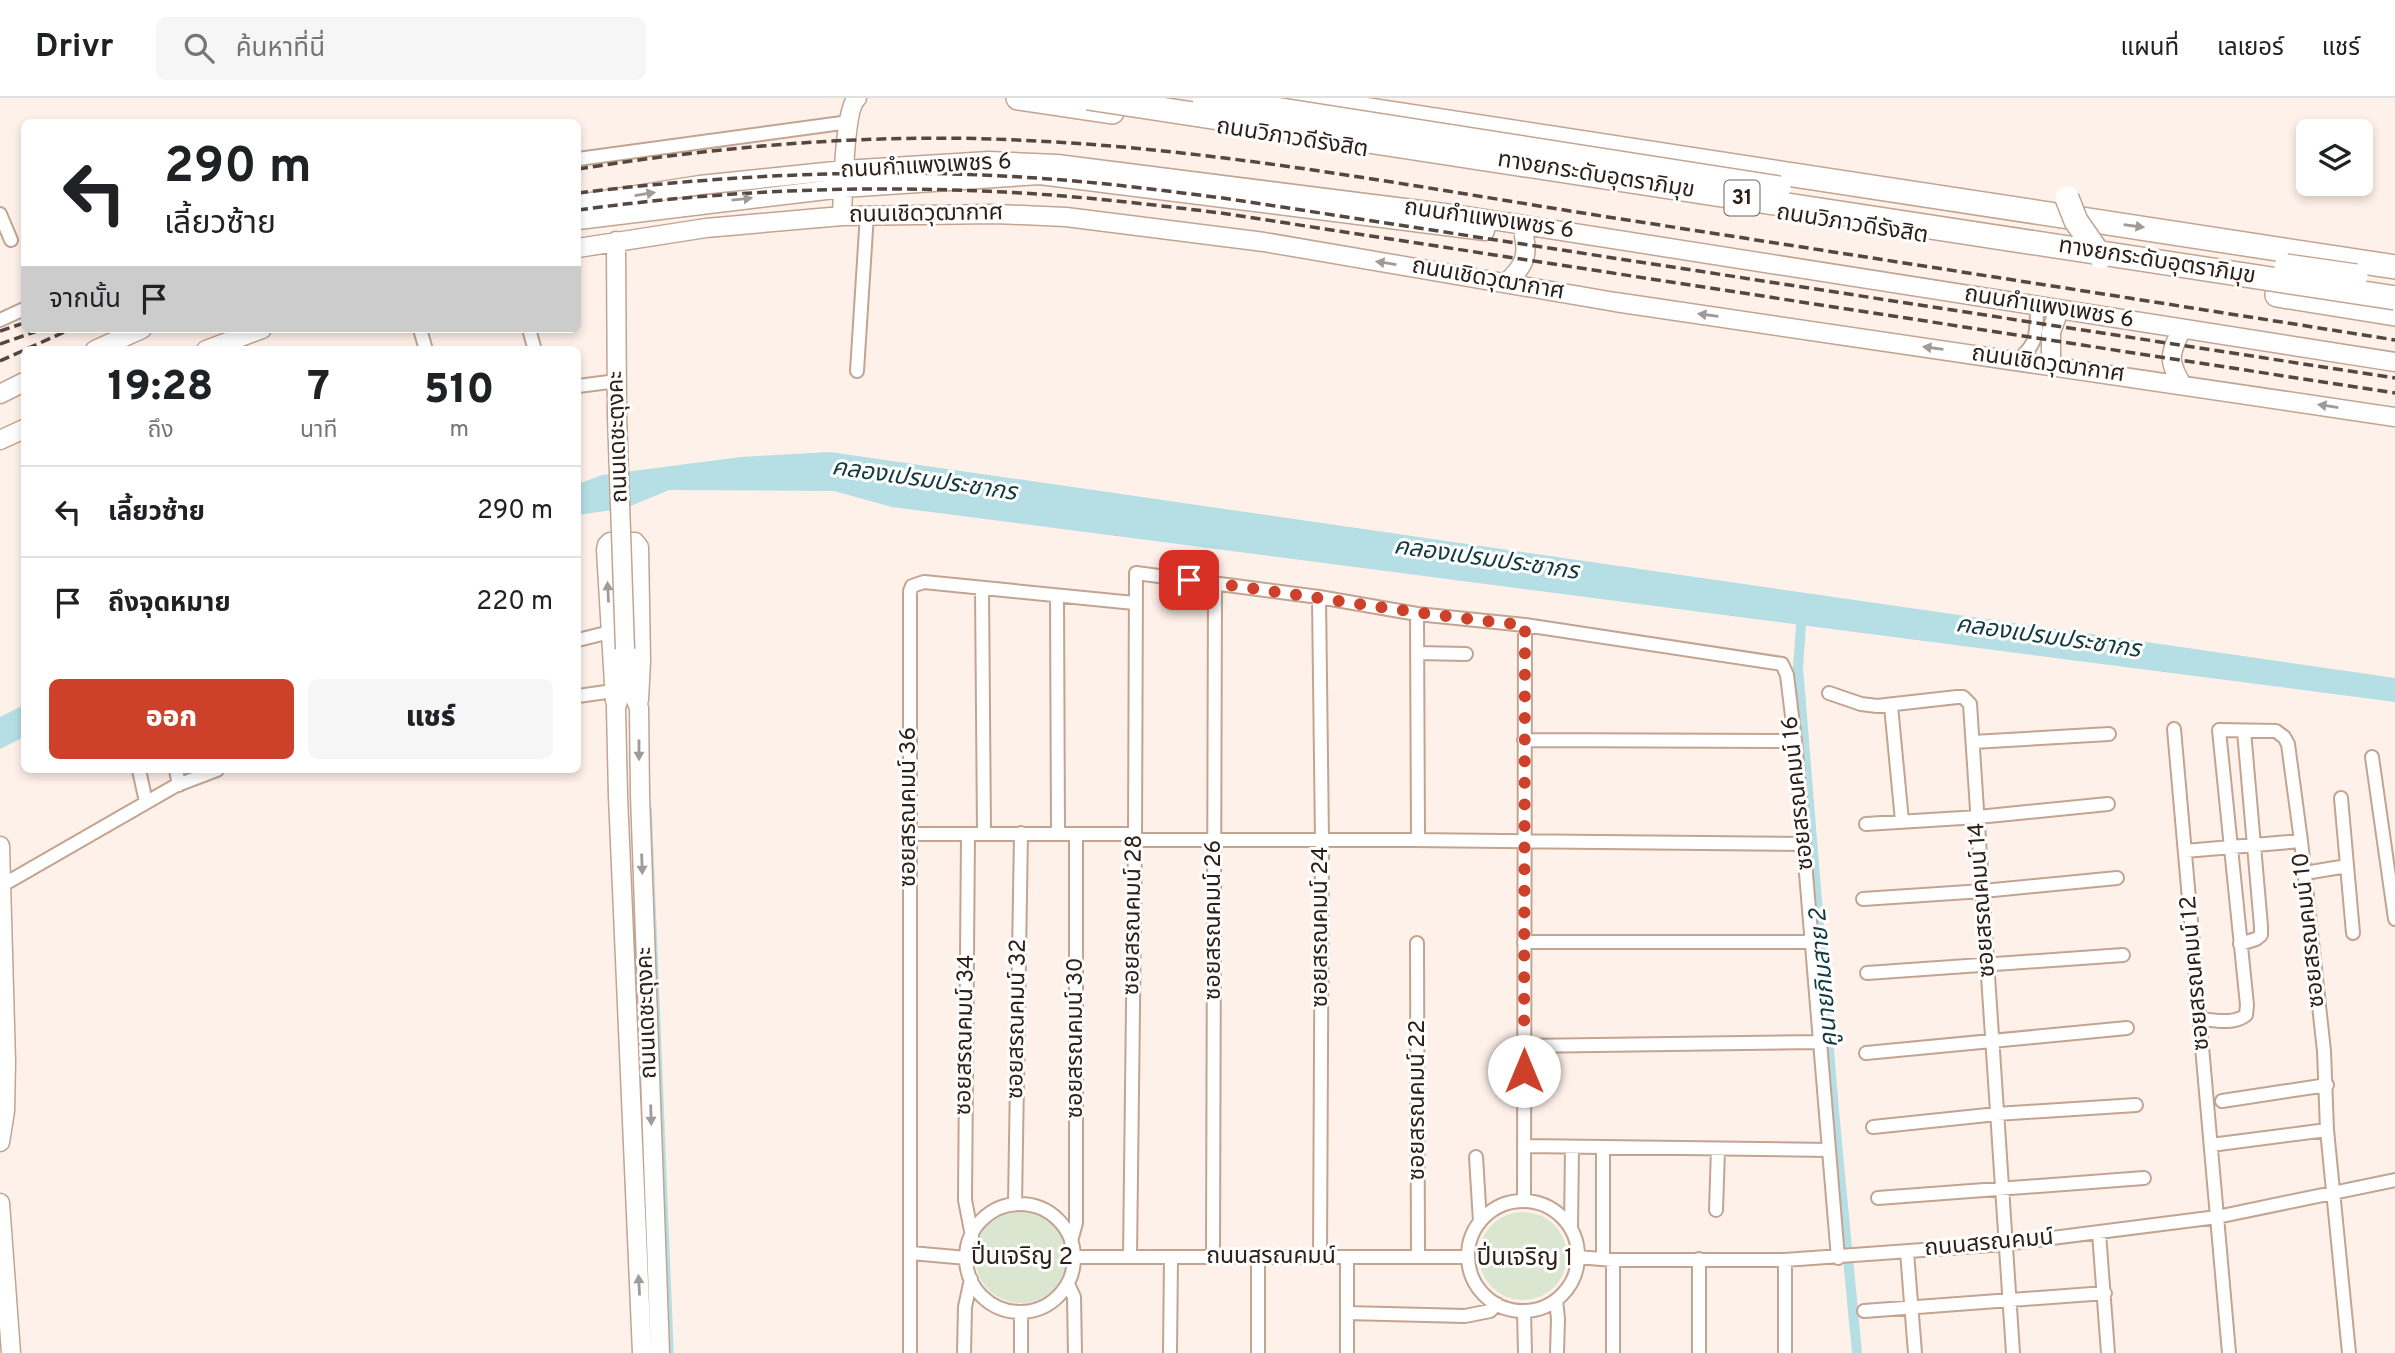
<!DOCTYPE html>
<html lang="th">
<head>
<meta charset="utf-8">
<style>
  :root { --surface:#fff; --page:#f6f6f6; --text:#202124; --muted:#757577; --line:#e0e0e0; --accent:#cd412b }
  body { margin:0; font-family:Overpass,"Noto Sans Thai",sans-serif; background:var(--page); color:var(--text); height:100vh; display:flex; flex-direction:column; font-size:26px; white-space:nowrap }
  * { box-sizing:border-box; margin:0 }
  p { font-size:23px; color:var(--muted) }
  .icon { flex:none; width:38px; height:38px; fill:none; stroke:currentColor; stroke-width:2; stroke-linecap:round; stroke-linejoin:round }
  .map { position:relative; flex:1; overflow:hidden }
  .side { position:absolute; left:21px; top:248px; width:560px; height:427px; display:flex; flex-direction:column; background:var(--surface); border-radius:10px; box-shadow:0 4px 10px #0003 }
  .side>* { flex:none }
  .banner { position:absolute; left:21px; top:21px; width:560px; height:214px; border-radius:10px; box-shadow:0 4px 10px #0003; background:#fff; color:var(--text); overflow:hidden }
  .tools { position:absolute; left:2296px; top:21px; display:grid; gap:14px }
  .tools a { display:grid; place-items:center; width:77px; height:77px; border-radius:10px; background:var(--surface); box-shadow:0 4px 10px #0003; font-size:35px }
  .pin { position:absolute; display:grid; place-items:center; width:60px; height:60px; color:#fff; margin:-30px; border-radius:14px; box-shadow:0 4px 10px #0006 }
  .me { position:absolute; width:77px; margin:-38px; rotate:0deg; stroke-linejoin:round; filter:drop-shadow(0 0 5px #0008) }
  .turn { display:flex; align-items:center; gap:24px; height:147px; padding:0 28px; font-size:32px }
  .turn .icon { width:91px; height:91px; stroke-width:2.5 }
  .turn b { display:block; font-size:49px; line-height:60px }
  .then { display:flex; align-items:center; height:66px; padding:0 28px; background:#0003; gap:14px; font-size:26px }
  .eta { display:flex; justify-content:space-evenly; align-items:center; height:119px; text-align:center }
  .eta b { font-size:42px; font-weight:800; line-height:49px }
  .button { display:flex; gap:14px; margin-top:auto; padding:14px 28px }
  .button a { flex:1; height:80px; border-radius:10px; background:var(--accent); color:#fff; font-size:28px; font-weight:800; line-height:80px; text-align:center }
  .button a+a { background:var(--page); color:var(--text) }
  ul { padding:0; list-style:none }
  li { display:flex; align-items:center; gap:21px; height:91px; padding:0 28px; border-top:2px solid var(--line) }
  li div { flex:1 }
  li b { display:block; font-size:26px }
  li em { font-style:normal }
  header { display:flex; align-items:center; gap:42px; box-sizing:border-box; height:98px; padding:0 35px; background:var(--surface); border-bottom:2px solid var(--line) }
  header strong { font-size:33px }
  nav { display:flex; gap:38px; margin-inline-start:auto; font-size:24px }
  .search { width:490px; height:63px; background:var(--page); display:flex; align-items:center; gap:18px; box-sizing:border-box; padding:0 24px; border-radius:10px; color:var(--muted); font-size:26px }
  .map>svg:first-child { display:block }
</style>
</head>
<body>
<header>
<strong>Drivr</strong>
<div class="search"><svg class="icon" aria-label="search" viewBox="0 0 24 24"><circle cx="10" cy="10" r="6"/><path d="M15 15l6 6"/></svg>ค้นหาที่นี่</div>
<nav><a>แผนที่</a><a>เลเยอร์</a><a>แชร์</a></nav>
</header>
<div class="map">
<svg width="2395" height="1255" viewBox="0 0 2395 1255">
  <rect width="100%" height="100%" fill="#fef1e9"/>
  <!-- green -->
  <path fill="#dbe6d1" d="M975 1159a46 46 0 1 1 92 0a46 46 0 1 1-92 0Z
    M1479 1158a44 44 0 1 1 88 0a44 44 0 1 1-88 0Z"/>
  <!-- water -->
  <path fill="#b5dee5" d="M830 354 2395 580V604L892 409 834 393 669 392 626 410 578 417V386L602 377 741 359Z
    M24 607V639L0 651V619Z"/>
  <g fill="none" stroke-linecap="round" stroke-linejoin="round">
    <!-- stream -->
    <path stroke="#b5dee5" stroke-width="3.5" d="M650 710 672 1255"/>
    <!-- canal -->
    <path stroke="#b5dee5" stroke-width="10" d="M1802 515 1798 569 1834 1013 1857 1255"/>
    <defs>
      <path id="street" d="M578 61 849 24
        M0 116 11 142
        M0 222 24 211
        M420 231 426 252
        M529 231 534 249
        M2018 262C2037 245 2036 239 2037 214
        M857 273 867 116
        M578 288 617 283
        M982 490 984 735
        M1057 498 1058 736
        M1319 499 1322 742 1320 1159
        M1417 516 1418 742
        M578 542 610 534
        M1417 555 1466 556
        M1829 595 1861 606 1877 608 1957 599H1963L1970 606 2013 1255
        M578 598 613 593
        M1891 608 1902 723
        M2174 631 2229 1255
        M1524 642 1795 643
        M1973 644 2109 636
        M2372 659 2395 821
        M139 672 146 704
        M176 672 179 687
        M2341 700 2353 835
        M1866 726 1978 719 2108 706
        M909 736H1135
        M968 736 965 1102 972 1138
        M1135 742H1413L1804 746
        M2185 753 2301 743
        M2305 775 2347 768
        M8 784 175 688 217 672
        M1863 801 1983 793 2117 780
        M1524 844H1813
        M1417 845 1418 1159
        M2240 846 2256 841 2261 837V828L2244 633
        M1867 875 2123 857
        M2200 921C2214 922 2233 927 2246 917L2247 907 2219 632 2276 633 2284 639 2288 646 2301 743 2324 953 2327 1032 2349 1255
        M1524 948 1821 944
        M1866 955 2127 930
        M2222 1003 2327 987
        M1873 1029 1997 1016 2136 1007
        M2211 1047 2327 1032
        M1524 1048 1828 1052
        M1476 1059 1480 1124
        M1878 1100 2144 1080
        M1524 1103 1525 527
        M1468 1158a55 55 0 1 1 110 0a55 55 0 1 1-110 0Z
        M1015 1106 1021 735
        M966 1160a54 54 0 1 1 108 0a54 54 0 1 1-108 0Z
        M1716 1112 1718 1051
        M1571 1131 1572 1049
        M2099 1135 2108 1255
        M1071 1143 1076 1125V737
        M1907 1154 1915 1255
        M911 1155 967 1160
        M1074 1159H1468
        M1130 1159 1135 742 1136 475 1319 499 1417 516 1525 527 1782 566 1787 577 1795 643 1838 1160
        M1213 1159 1215 485
        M1347 1159V1255
        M1578 1159 1613 1162H1785L2005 1146 2217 1119 2395 1082
        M1603 1161V1049
        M1785 1162V1255
        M1068 1186 1074 1199 1075 1255
        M1556 1202 1558 1221 1557 1255
        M1524 1213 1525 1255
        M1864 1213 2105 1195
        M1347 1215 1465 1218 1490 1213 1497 1206
        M910 1255V493L912 488 924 484 1134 505
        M964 1255 965 1209 971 1181
        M1021 1255V1214
        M1170 1255 1171 1159
        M1258 1255V1159
        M1613 1255V1162
        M1699 1255V1161"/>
      <path id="secondary" d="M578 106 700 87 844 72 989 63 1057 66 1460 117 2395 264
        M842 118C843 96 844 12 857 0
        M578 122 843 90 1040 77 1485 133
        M616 143 617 318
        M578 150 706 130 842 118 996 116 1066 119 1264 144 1615 204 2395 319
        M1506 185C1522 170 1529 160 1524 138
        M2179 237C2168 259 2170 266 2182 287
        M95 252 142 231
        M206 252 262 231
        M2051 267V234L2058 215
        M0 296 24 284
        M0 342 24 331
        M625 551 626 577 616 610 618 698 642 1255
        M626 577 639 610 640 697 660 1255
        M615 603 606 452 607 447 610 444H635L639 449 641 563 639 602
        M0 748 6 964 5 1013 0 1044
        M0 1105 11 1255"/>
      <path id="highway" d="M1018 0 1112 14
        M1291 0 2395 169
        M2277 197 2395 216"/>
    </defs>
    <!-- street casing -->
    <use href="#street" stroke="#c2a491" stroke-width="16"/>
    <!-- secondary casing -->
    <use href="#secondary" stroke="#c2a491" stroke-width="21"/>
    <!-- highway casing -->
    <use href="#highway" stroke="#c2a491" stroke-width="26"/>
    <!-- street -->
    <use href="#street" stroke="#fff" stroke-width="12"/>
    <!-- secondary -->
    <use href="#secondary" stroke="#fff" stroke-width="18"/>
    <!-- highway -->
    <use href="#highway" stroke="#fff" stroke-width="23"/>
    <!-- rail -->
    <path stroke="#534740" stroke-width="3.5" stroke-dasharray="10 5" stroke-linecap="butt" d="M578 71C729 47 883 34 1037 43 1233 53 1427 91 1621 121 1879 161 2137 201 2395 242
      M578 95C748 74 925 68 1096 85 1138 89 1181 95 1223 100L2395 280
      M578 112C724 92 873 86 1021 95 1088 99 1155 107 1221 115L2395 295
      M0 233 24 225
      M0 246 43 231
      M0 263 71 231"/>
    <defs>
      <path id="secondary-bridge" d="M617 318 625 551"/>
      <path id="highway-bridge" d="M1088 0 2395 200
        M1204 0 1779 90
        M2067 100 2076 123 2101 159
        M2286 168 2356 178"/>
    </defs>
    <!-- secondary-bridge casing -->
    <use href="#secondary-bridge" stroke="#c2a491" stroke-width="21" stroke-linecap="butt"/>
    <!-- highway-bridge casing -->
    <use href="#highway-bridge" stroke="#c2a491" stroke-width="26" stroke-linecap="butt"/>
    <!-- secondary-bridge -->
    <use href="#secondary-bridge" stroke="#fff" stroke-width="18"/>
    <!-- highway-bridge -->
    <use href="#highway-bridge" stroke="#fff" stroke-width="23"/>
  </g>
  <!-- one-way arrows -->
  <defs><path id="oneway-solid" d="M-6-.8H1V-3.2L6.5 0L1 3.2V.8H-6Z" transform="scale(1.75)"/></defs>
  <g fill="#a09b98">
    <use href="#oneway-solid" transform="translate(645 96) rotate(-9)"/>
    <use href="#oneway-solid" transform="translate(742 101) rotate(-6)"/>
    <use href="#oneway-solid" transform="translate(2134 128) rotate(8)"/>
    <use href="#oneway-solid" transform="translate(1386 165) rotate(-171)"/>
    <use href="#oneway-solid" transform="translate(1708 217) rotate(-172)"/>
    <use href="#oneway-solid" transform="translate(1933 250) rotate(-172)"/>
    <use href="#oneway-solid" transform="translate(2328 308) rotate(-171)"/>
    <use href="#oneway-solid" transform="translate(608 494) rotate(-93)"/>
    <use href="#oneway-solid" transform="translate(639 652) rotate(90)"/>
    <use href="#oneway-solid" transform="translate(642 766) rotate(88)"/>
    <use href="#oneway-solid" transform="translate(651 1017) rotate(88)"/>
    <use href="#oneway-solid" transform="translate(639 1187) rotate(-93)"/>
  </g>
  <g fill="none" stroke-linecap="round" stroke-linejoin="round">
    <!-- route -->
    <path stroke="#cd412b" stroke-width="12" stroke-dasharray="0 21.6" d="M1189 482C1301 496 1412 516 1525 527L1524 973"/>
  </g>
  <g text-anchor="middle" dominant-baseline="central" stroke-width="6" stroke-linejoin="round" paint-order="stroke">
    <!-- shield labels -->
    <rect fill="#fff" stroke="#6b635e" stroke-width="2" x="1724.5" y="82.5" width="35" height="35" rx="5"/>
    <g font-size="21" font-weight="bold" fill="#2c2019">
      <text x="1742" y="100">31</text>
    </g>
    <!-- street labels -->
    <g font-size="23" fill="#2c2019" stroke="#fff">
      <text transform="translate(1292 41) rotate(9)">ถนนวิภาวดีรังสิต</text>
      <text transform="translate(926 69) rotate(-3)">ถนนกำแพงเพชร 6</text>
      <text transform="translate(1596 78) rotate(9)">ทางยกระดับอุตราภิมุข</text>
      <text transform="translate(926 117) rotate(-1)">ถนนเชิดวุฒากาศ</text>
      <text transform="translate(1489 122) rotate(8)">ถนนกำแพงเพชร 6</text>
      <text transform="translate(1852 127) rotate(9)">ถนนวิภาวดีรังสิต</text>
      <text transform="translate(2157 164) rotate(9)">ทางยกระดับอุตราภิมุข</text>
      <text transform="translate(1488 182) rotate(10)">ถนนเชิดวุฒากาศ</text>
      <text transform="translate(2049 210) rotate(9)">ถนนกำแพงเพชร 6</text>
      <text transform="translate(2048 267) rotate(8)">ถนนเชิดวุฒากาศ</text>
      <text transform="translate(619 339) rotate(-92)">ถนนเดชะตุงคะ</text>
      <text transform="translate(1799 695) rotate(-96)">ซอยสรณคมน์ 16</text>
      <text transform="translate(909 709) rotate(-90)">ซอยสรณคมน์ 36</text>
      <text transform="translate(1983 802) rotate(-94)">ซอยสรณคมน์ 14</text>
      <text transform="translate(1134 817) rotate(-89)">ซอยสรณคมน์ 28</text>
      <text transform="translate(1214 822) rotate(-90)">ซอยสรณคมน์ 26</text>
      <text transform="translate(1321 829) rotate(-90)">ซอยสรณคมน์ 24</text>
      <text transform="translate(2310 832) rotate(-96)">ซอยสรณคมน์ 10</text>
      <text transform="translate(2196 875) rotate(-95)">ซอยสรณคมน์ 12</text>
      <text transform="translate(648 915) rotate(-92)">ถนนเดชะตุงคะ</text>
      <text transform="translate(1018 921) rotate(-89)">ซอยสรณคมน์ 32</text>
      <text transform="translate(966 937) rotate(-89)">ซอยสรณคมน์ 34</text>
      <text transform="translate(1076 940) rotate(-90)">ซอยสรณคมน์ 30</text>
      <text transform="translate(1418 1002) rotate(-90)">ซอยสรณคมน์ 22</text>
      <text transform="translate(1989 1146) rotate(-5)">ถนนสรณคมน์</text>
      <text x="1271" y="1159">ถนนสรณคมน์</text>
    </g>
    <!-- water labels -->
    <g font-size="24" font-style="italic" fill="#123a3f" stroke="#fff">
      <text transform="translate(924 383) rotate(8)">คลองเปรมประชากร</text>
      <text transform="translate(1486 462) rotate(8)">คลองเปรมประชากร</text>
      <text transform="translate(2048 540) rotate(8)">คลองเปรมประชากร</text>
      <text transform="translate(1825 880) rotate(-95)">คูนายกิมสาย 2</text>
    </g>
    <!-- neighbourhood labels -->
    <g font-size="24" fill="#2c2019" stroke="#fff">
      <text x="1022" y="1160">ปิ่นเจริญ 2</text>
      <text x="1525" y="1161">ปิ่นเจริญ 1</text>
    </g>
  </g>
</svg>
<div class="tools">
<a><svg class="icon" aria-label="layers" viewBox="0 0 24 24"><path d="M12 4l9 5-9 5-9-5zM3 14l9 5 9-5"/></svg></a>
</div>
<div class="pin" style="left:1189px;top:482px;background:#d93025"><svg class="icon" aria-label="arrive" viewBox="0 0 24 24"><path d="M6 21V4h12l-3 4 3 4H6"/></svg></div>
<svg class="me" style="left:1524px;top:973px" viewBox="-20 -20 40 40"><circle r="19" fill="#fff"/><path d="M0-13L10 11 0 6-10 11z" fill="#cd412b"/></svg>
<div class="banner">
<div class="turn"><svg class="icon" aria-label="left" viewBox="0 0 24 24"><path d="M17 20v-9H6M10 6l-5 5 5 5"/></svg><div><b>290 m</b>เลี้ยวซ้าย</div></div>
<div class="then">จากนั้น<svg class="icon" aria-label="arrive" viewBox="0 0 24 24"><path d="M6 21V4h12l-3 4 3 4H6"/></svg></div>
</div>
<section class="side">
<div class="eta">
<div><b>19:28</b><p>ถึง</p></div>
<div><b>7</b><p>นาที</p></div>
<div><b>510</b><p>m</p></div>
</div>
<ul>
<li><svg class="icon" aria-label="left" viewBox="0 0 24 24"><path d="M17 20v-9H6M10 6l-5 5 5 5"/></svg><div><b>เลี้ยวซ้าย</b></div><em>290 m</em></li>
<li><svg class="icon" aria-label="arrive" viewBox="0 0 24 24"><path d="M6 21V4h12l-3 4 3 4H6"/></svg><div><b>ถึงจุดหมาย</b></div><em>220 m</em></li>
</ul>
<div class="button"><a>ออก</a><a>แชร์</a></div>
</section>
</div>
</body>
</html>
